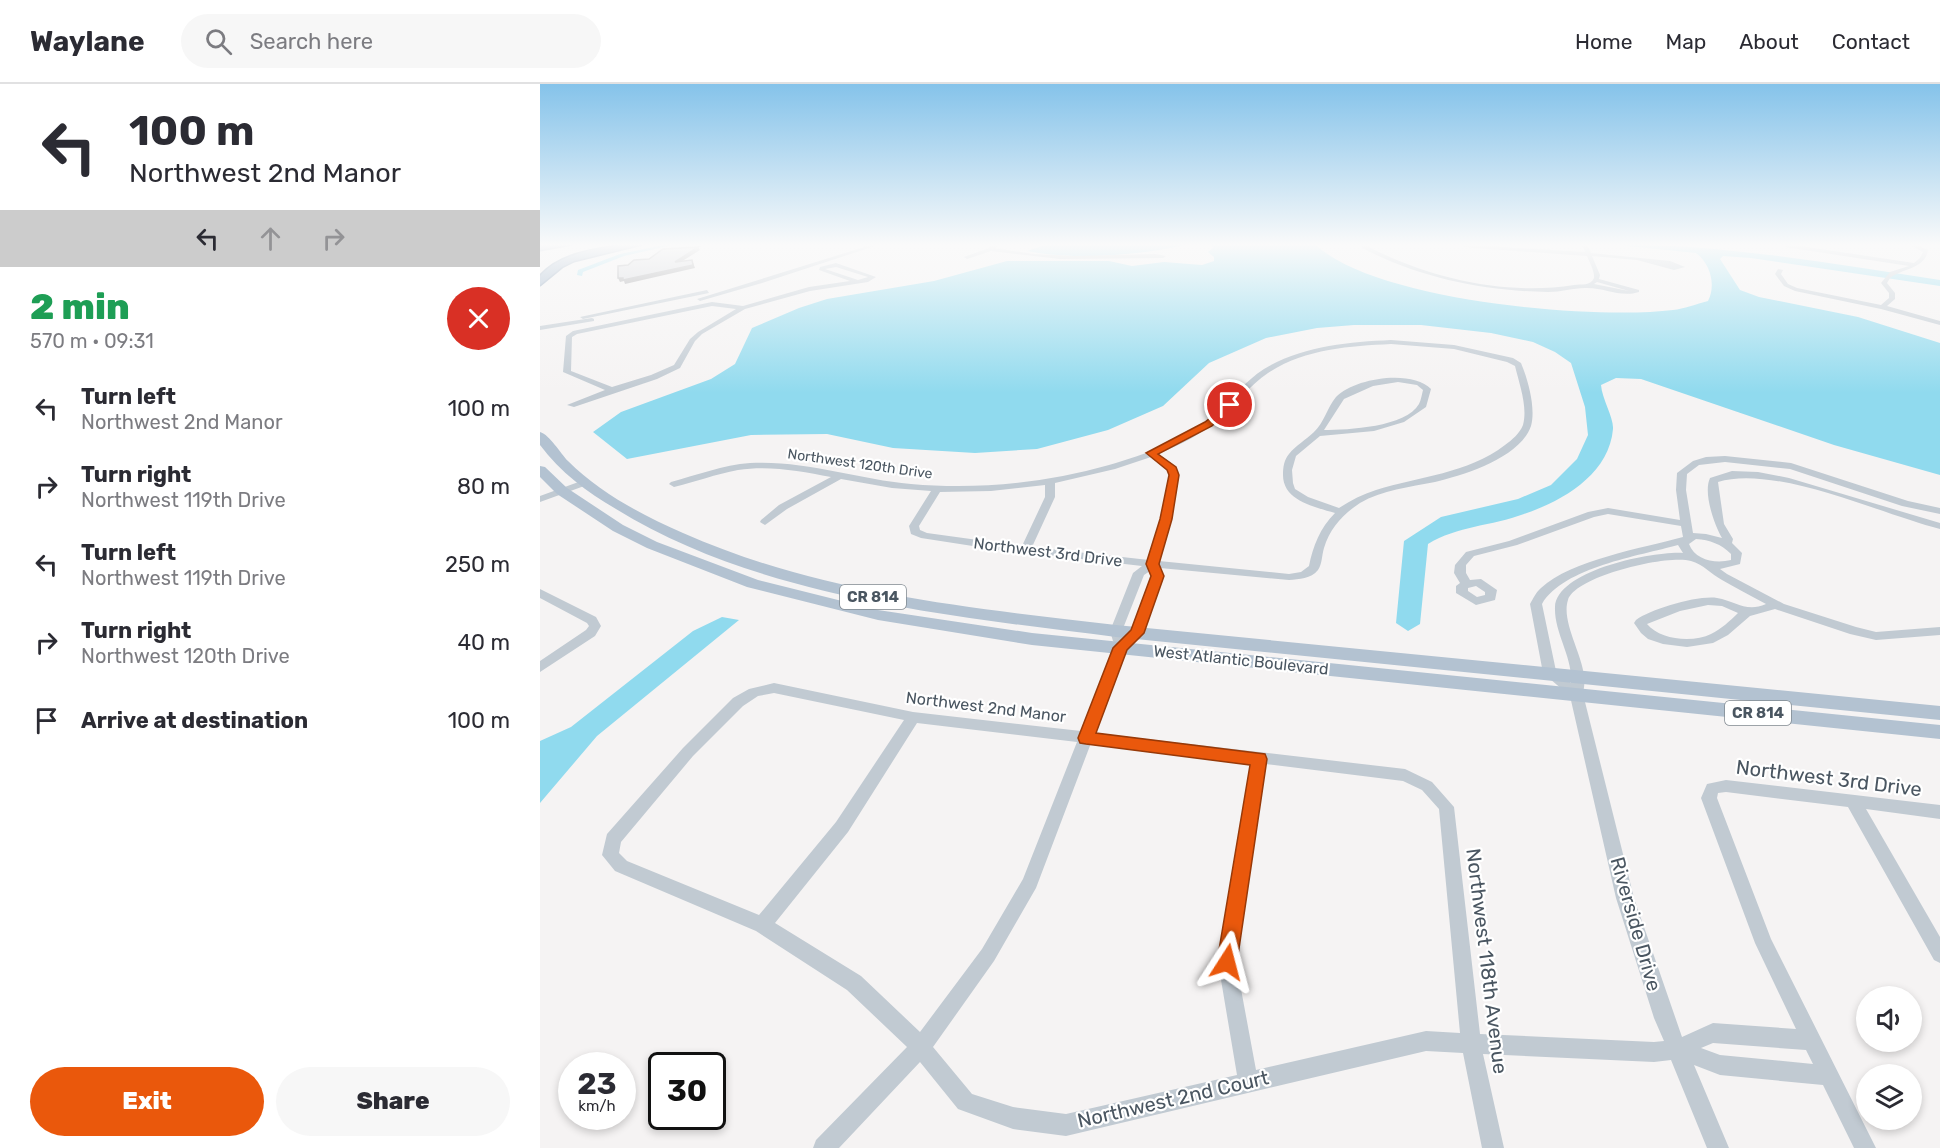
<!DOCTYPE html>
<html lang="en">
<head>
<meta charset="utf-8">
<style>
  :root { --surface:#fff; --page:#f7f7f7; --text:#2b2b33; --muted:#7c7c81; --line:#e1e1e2; --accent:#ea580c }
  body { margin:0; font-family:Rubik,sans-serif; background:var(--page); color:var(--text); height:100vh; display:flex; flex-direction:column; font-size:22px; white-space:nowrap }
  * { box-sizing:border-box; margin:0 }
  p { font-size:20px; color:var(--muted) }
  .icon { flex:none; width:33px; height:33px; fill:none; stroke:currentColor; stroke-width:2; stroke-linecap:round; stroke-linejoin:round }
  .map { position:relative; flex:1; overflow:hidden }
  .drawer { display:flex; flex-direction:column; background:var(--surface); width:540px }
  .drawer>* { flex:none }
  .hud { background:#fff; color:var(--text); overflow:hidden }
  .fabs { position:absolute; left:1316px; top:902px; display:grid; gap:12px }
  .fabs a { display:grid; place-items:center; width:66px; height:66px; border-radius:50%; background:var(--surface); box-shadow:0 3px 9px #0003; font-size:30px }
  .speed { position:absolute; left:18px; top:968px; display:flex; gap:12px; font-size:30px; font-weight:700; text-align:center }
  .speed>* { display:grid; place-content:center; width:78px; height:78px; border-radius:50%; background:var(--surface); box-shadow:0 3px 9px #0003; line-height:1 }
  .speed small { font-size:15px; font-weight:400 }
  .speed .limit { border:3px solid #111; border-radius:9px; background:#fff; color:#111 }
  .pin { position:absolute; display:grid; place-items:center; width:51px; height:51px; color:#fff; margin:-26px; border:3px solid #fff; border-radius:50%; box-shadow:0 2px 6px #0007 }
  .me { position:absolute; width:66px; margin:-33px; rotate:9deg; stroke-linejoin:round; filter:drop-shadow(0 0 4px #0008) }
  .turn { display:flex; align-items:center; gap:21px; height:126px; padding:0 30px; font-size:27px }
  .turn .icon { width:78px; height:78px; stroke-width:2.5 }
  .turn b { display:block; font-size:42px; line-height:51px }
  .lanes { display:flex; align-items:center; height:57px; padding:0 30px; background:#0003; justify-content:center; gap:30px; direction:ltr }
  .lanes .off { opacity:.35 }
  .round { display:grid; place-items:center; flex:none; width:63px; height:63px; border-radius:32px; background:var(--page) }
  .headline { display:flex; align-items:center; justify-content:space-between; height:102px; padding:0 30px }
  h1 { font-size:36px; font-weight:800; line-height:45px; color:#1e9e55 }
  .primary-button { display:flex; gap:12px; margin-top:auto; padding:12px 30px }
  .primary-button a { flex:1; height:69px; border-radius:36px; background:var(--accent); color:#fff; font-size:24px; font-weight:800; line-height:69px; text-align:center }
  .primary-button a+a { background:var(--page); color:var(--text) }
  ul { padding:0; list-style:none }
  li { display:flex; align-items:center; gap:18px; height:78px; padding:0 30px }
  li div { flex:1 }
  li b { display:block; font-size:22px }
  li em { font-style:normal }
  header { display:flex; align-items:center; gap:36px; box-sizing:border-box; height:84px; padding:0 30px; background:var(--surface); border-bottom:2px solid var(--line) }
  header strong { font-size:28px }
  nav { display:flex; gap:33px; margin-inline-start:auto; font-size:21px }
  .search { width:420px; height:54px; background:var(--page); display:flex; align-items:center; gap:15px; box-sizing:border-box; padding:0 21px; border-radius:33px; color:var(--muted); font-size:22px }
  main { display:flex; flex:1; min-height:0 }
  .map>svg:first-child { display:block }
</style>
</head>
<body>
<header>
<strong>Waylane</strong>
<div class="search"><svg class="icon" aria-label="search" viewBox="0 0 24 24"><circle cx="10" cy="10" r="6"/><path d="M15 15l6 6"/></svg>Search here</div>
<nav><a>Home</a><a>Map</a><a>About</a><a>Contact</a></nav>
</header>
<main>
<section class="drawer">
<div class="hud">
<div class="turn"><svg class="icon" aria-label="left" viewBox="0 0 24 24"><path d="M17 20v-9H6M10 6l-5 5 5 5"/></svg><div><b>100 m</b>Northwest 2nd Manor</div></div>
<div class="lanes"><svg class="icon" aria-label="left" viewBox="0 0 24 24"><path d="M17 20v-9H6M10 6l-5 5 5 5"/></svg><svg class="icon off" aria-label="ahead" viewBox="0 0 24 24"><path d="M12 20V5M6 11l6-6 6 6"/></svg><svg class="icon off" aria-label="right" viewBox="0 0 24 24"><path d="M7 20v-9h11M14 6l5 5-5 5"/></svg></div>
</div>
<div class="headline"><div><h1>2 min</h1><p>570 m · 09:31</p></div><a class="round" style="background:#d93025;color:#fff"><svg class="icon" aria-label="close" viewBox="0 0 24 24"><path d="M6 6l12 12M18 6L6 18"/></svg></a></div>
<ul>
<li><svg class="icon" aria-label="left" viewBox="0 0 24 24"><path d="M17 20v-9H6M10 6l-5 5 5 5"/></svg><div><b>Turn left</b><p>Northwest 2nd Manor</p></div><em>100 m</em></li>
<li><svg class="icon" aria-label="right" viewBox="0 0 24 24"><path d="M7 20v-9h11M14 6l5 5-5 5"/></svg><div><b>Turn right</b><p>Northwest 119th Drive</p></div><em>80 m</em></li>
<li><svg class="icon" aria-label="left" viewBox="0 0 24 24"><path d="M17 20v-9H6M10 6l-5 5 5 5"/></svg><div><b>Turn left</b><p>Northwest 119th Drive</p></div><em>250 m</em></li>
<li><svg class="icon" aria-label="right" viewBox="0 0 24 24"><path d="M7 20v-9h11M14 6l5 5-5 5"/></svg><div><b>Turn right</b><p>Northwest 120th Drive</p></div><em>40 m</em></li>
<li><svg class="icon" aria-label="arrive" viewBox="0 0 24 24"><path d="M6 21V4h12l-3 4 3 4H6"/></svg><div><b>Arrive at destination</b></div><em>100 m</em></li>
</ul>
<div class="primary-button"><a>Exit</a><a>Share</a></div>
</section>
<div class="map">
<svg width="1400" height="1064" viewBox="0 0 1400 1064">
  <rect width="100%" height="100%" fill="#f5f3f3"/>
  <!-- water -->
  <path fill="#90daee" d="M508 160H650C602 171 536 177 487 167Z
    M668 160H775C833 217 1053 236 1133 226 1144 225 1156 220 1168 217 1176 202 1171 180 1156 169L1068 160C1180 160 1290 179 1400 196V202L1211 174 1183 172 1180 175 1200 206 1219 213 1318 233 1400 259V391L1294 361 1101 295 1076 294 1061 301C1062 315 1074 334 1073 345 1069 391 1022 417 984 430 952 442 917 442 888 460L880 540 868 547 856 539 864 457 901 433 978 415 1011 401 1037 375 1048 351 1045 323 1031 279 1015 268 993 258 951 249 881 241H814L777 244 726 254 669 279 623 322 568 346 497 365 435 369 353 364 287 350 211 351 87 375 53 348 81 328 171 295 195 280 212 244 259 224 287 215 394 197 467 177H569L592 182 624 178 662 181 674 177V173L668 168 674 163Z
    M182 533 199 536 57 652 0 719V657L31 643 153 547Z"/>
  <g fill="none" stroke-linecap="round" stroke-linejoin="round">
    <!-- canal -->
    <path fill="#90daee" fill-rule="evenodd" d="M128 160H137L84 172 43 188 42 192 37 191 38 186 80 170Z"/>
    <defs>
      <path id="highway" d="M14 160H33L0 166V162Z
        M88 160H103L34 177 22 183 0 201V192C21 168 58 165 88 160Z"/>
    </defs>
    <!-- highway casing -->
    <use href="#highway" stroke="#7690ad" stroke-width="3"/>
    <!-- minor -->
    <path fill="#c1cad2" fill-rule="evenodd" d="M334 160H341L222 199 160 217 157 215Z
      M454 160 458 161 455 164 493 170 534 172 615 170 626 172 623 174 520 175 451 167 427 175 424 173 449 164Z
      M824 160H828L827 162C888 194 965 212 1034 201 1041 200 1051 202 1054 194 1055 188 1049 177 1047 172L933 164 911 160 1045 168 1042 160H1047L1051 169 1130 177 1145 183 1134 186 1097 176 1052 172 1060 191 1059 195 1099 206V208C1080 214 1064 203 1045 204 1033 204 1021 208 1008 208 944 207 880 194 822 164ZM1057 198 1089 207 1054 200Z
      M1247 160 1374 179 1380 174 1383 168 1369 160H1374L1388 166C1385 185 1363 184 1350 194L1347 199 1355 209V215L1347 222 1400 237V241L1341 225 1255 207 1244 202 1235 190 1238 185 1243 186 1241 190 1248 200 1257 204 1341 221 1349 214V209L1341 199 1350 188 1369 182 1245 163Z
      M296 179 336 193 328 198 270 207 205 225 162 250 155 257 140 284 117 295 34 323 27 321 65 306 23 288 26 252 33 247 172 218 203 222 269 203 310 197 279 186 280 183ZM296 183 328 193 318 196 285 185ZM172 222 196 225 158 248 150 255 134 281 111 291 72 303 31 287 32 253 37 250Z
      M167 206 169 209 43 235 40 233Z
      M52 234 54 235V237L0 246V242Z
      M851 256 914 261 973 274 981 279C988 296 996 324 991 342 980 374 924 391 895 398 870 403 842 406 820 419 803 430 790 444 784 464 782 470 782 481 778 486 771 495 759 495 749 496L620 484 624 492 603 548 586 566 555 649 865 685 892 698 914 723 940 950 1114 958 1124 957 1114 934 1076 814 1030 612 1003 589 990 520C993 515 996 508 1001 504 1031 476 1103 464 1143 453L1141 442 1068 430 1054 433 977 461 934 472 926 481V489L930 496 941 495 957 506 955 516 936 521 916 509V502L920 499 914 489 915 481 926 468 969 457 1048 428 1068 424 1140 436 1136 406 1137 389 1153 377 1166 373 1185 372 1251 379 1368 417 1400 424V430L1362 422 1250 385 1185 378 1159 381 1147 390 1146 406 1153 449 1166 450 1182 454C1174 440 1163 409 1170 394L1192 387 1218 388 1249 394 1400 439V445C1341 430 1234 380 1178 398L1184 440 1193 455 1192 459 1202 469 1200 480 1180 485 1187 490 1244 520 1316 543 1336 548 1400 543V551L1336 556 1310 550 1235 525 1210 532 1188 551 1173 559 1147 563 1123 560 1108 555 1101 549 1094 539 1096 536C1111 525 1158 511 1177 514 1196 517 1206 529 1226 520 1211 512 1196 504 1182 496 1171 490 1163 480 1151 477 1128 470 1035 492 1028 516 1021 537 1042 570 1044 592 1045 598 1044 604 1043 610L1094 814 1142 953 1173 939 1256 945 1215 859 1161 714 1167 700 1186 696 1400 721V735L1326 725 1400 853V879L1394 876 1308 723 1186 708 1178 709 1177 714 1231 855 1336 1064H1314L1283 1001 1180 991 1154 981 1189 1064H1167L1131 976 1114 978 943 970 964 1064H942L923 969 886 967 526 1052 473 1045 418 1025 380 978 299 1064H273L276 1056 367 963 307 906 216 847 75 787 62 771 67 750 143 664 193 614 209 605 234 599 373 628 541 647 576 560 573 557 570 547 593 489 602 482 489 469 485 470 381 454 371 450 369 442 391 407 352 404 301 395 247 425 225 441 220 438 221 436 239 421 291 393C260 387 229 381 198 386 176 390 155 398 134 403L129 400 131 398C157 391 183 381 210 379 265 376 317 395 371 400 438 406 505 399 569 381 606 370 645 357 674 331 691 316 705 297 724 285 762 262 808 258 851 256ZM851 260 914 265 967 278 975 282C979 299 988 323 983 341 980 349 972 356 965 361 927 390 880 392 836 406 823 410 811 416 799 424L768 413 755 405 753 399 752 386 756 372 780 352 834 347 864 338 886 323 891 305C872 285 814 294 796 313 787 324 784 339 774 348 766 356 756 361 749 370 744 376 743 383 743 391 743 417 775 423 795 429 780 444 773 462 769 482L761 488 749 490 619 477C624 462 643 396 637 385 633 379 624 374 618 370 641 360 663 350 681 333 697 319 710 301 728 289 764 265 810 262 851 260ZM858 298 877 301 883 306C882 310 881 316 879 320 866 343 808 346 784 346L804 315 833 302ZM611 373 628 386 629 391 621 435 609 476 492 463 515 413V399L575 385ZM505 401V413L482 462 387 449 380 446 379 442 400 408 451 407ZM1156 455C1170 456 1181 460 1191 470V476C1175 480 1155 476 1149 460ZM1138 461 1143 469C1114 467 1017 486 1015 523 1014 549 1033 573 1031 599L1016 587 1002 520C1024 483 1099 472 1138 461ZM610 487 612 492 592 546 584 553 582 547 604 491ZM936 502 945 508V511L937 513 928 507V504ZM1168 521 1182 522 1198 529C1190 537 1181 545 1171 550 1153 559 1120 556 1107 540L1140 527ZM234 609 364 636 296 738 219 831 87 777 79 769 81 758 153 672 203 622 218 612ZM377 639 537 658 483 795 442 865 380 948 321 892 235 839 308 748ZM551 659 711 679 678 878 697 991 526 1030 473 1023 432 1010 393 963 454 877 496 804ZM725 680 863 697 882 706 899 725 920 949 886 947 716 986 696 878ZM1173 959 1266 966 1273 980 1180 971 1161 964Z
      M44 396 47 397V401L0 418V412Z
      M0 505 56 533 61 542 55 552 0 588V577L46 546 49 542 47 539 0 514Z"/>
    <!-- major -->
    <path fill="#b3c2d1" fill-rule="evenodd" d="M0 348C10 351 20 369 28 377 60 409 102 431 143 449 278 509 430 524 576 541L1400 622V636L576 553C411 532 220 514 76 425 47 408 20 388 0 361Z
      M0 382 5 383 27 404 83 441 117 458 218 496 338 526 492 549 1400 641V655L492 561 338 536 207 503 107 464 73 447 17 410 0 393Z"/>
    <!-- highway -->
    <use href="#highway" fill="#8ba5c1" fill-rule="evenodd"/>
  </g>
  <!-- shaded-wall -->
  <path fill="#909195" d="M158 163 160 166 136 181 135 178Z
    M152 176 155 184 85 200 84 197 80 198 78 194Z"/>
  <!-- building -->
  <path fill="#cdcfd5" stroke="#909195" stroke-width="1.5" d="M158 163 135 178 152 176 153 181 83 196V194H78V182L88 181 94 176 109 175 123 165Z"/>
  <!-- sky -->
  <linearGradient id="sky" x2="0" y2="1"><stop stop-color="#85c3ea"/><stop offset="0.52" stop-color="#fafafa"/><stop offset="1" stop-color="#fafafa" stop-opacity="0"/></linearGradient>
  <rect width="1400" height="309" fill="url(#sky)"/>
  <!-- route -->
  <path fill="#ea580c" stroke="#983908" stroke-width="1.5" d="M690 318 695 321 693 323 672 342 618 370 636 383 639 391 632 435 619 480 624 492 604 549 587 566 556 649 725 670 727 675 697 878 694 885 687 888 680 885 677 878 710 681 546 660 540 659 538 654 573 564 591 546 611 492 606 480 620 435 629 391 627 386 606 369 665 338Z"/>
  <g text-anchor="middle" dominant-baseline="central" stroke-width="4.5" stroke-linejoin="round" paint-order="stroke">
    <!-- far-street labels -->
    <g font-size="14" fill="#4a5661" stroke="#fff">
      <text transform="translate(320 380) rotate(8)">Northwest 120th Drive</text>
    </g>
    <!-- shield labels -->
    <g fill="#fff" stroke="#808990" stroke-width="1.5">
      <rect x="300" y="501" width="66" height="24" rx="4.5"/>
      <rect x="1185" y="617" width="66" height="24" rx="4.5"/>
    </g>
    <g font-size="15" font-weight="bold" fill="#4a5661">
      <text x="333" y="513">CR 814</text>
      <text x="1218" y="629">CR 814</text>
    </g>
    <!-- street labels -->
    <g font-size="16" fill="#4a5661" stroke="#fff">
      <text transform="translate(508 468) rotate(7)">Northwest 3rd Drive</text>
      <text transform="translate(701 576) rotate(6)">West Atlantic Boulevard</text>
      <text transform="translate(446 623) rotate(7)">Northwest 2nd Manor</text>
    </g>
    <!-- near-street labels -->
    <g font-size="20" fill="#4a5661" stroke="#fff">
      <text transform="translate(1289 694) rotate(7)">Northwest 3rd Drive</text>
      <text transform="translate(1096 840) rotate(74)">Riverside Drive</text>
      <text transform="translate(947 877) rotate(83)">Northwest 118th Avenue</text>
      <text transform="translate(633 1015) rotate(-13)">Northwest 2nd Court</text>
    </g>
  </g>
</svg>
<div class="fabs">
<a><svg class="icon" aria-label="sound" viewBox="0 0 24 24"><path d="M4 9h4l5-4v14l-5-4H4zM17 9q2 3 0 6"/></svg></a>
<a><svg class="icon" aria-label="layers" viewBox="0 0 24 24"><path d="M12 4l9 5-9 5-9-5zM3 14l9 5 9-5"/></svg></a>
</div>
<div class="speed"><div>23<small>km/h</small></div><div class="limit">30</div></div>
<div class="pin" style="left:690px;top:321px;background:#d93025"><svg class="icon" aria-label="arrive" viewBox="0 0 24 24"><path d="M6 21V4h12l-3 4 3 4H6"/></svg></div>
<svg class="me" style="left:687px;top:878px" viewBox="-20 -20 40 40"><path d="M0-17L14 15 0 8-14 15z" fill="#ea580c" stroke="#fff" stroke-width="4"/></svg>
</div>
</main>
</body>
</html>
